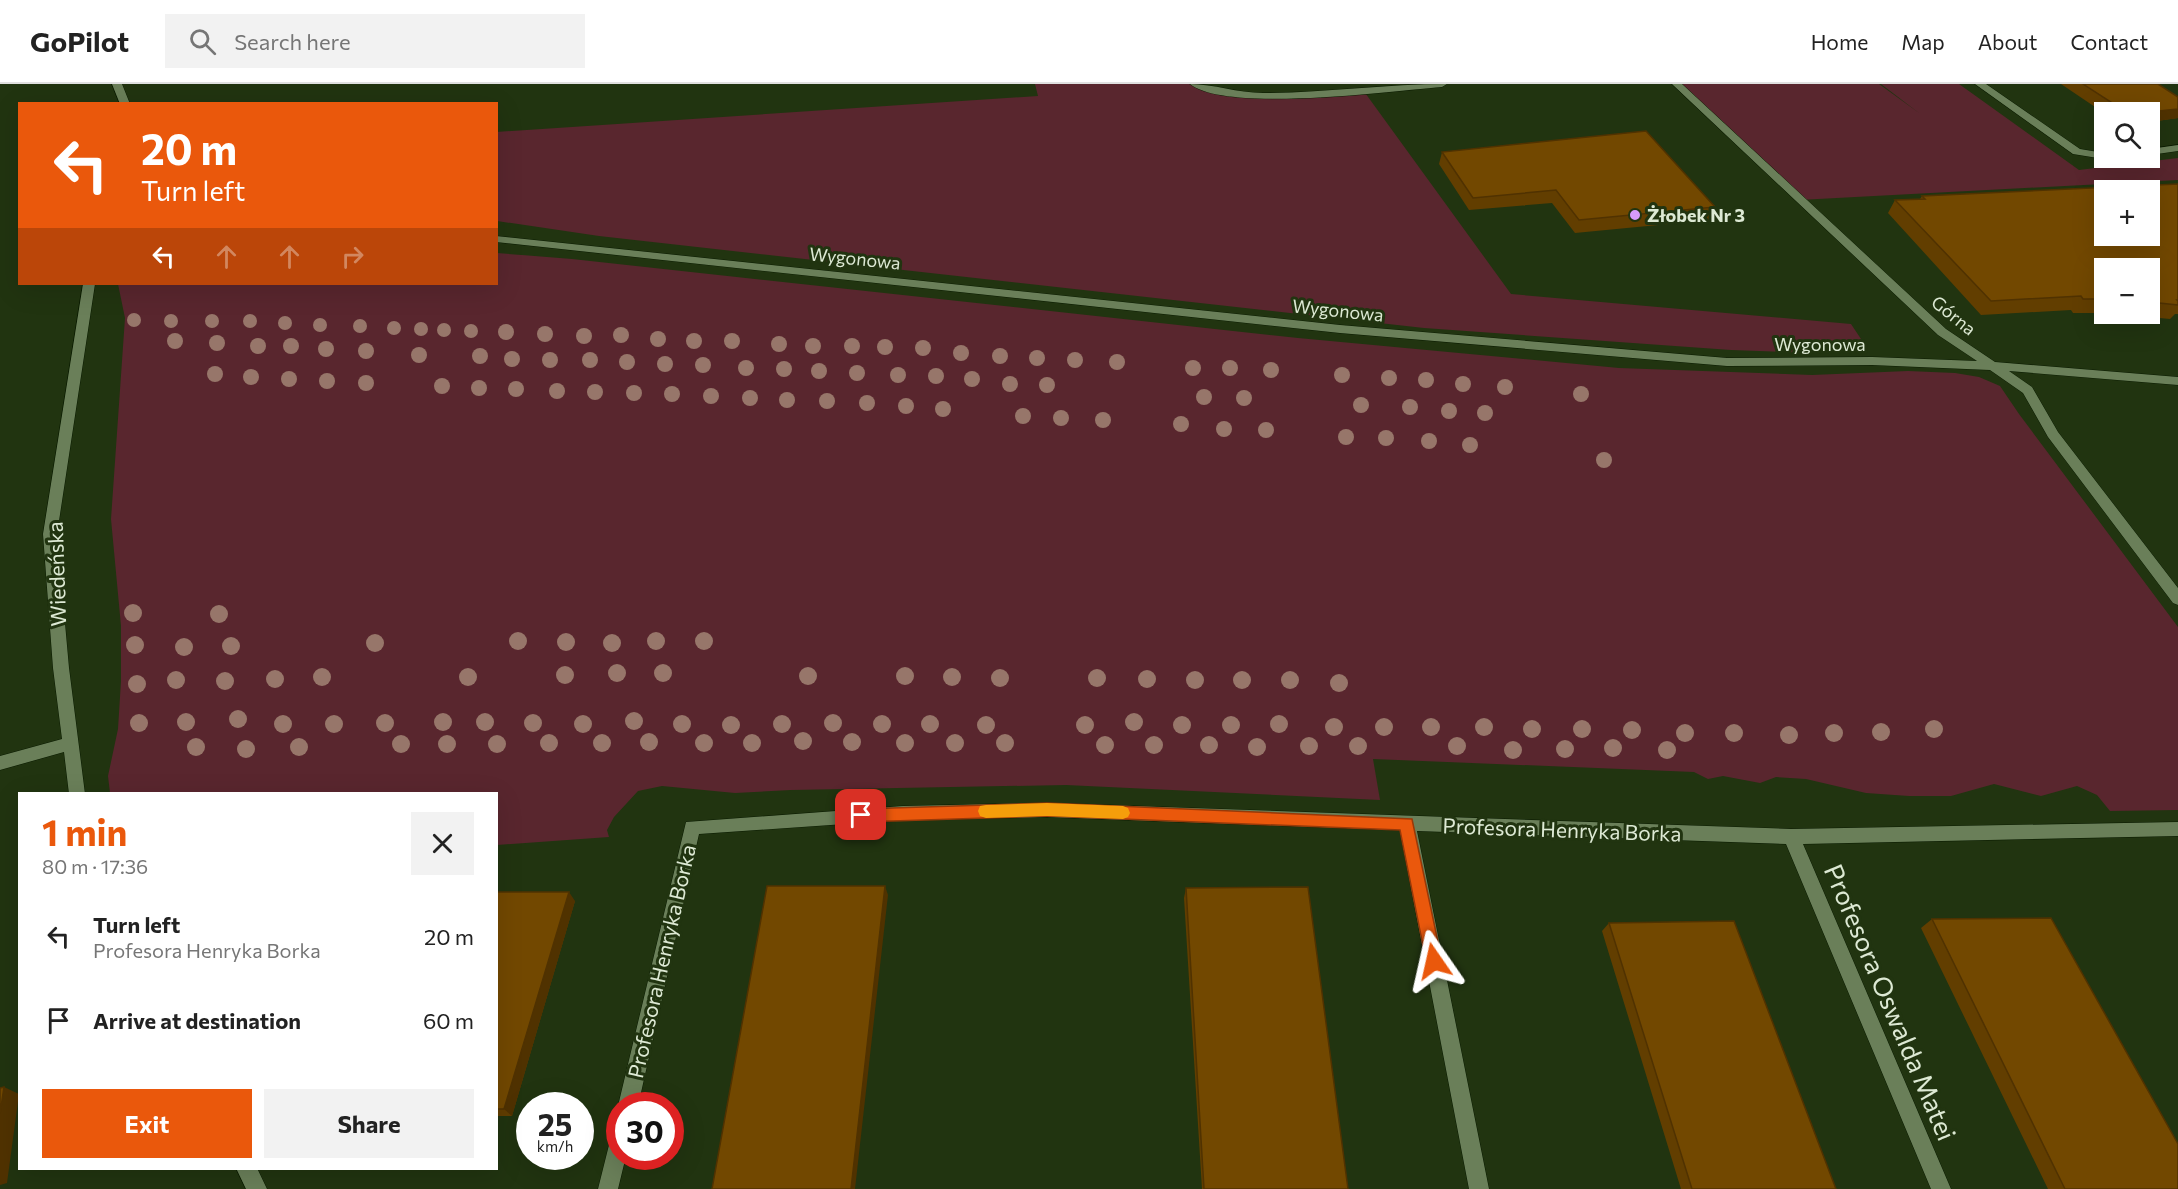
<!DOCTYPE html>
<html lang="en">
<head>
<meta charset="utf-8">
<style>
  :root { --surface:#fff; --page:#f2f2f2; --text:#222; --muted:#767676; --line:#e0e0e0; --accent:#ea580c }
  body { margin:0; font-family:Commissioner,sans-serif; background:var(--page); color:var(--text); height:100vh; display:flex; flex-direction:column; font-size:22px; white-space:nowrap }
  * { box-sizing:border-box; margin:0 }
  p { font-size:20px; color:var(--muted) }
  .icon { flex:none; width:33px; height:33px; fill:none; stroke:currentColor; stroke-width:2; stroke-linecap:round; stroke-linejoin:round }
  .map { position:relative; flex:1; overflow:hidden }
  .sheet { position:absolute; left:18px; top:708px; width:480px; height:378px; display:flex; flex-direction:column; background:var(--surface); border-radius:0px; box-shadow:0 6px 24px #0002 }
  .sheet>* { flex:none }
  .banner { position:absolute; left:18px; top:18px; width:480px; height:183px; border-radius:0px; box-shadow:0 6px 24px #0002; background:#ea580c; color:#fff; overflow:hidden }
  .buttons { position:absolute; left:2094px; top:18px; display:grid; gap:12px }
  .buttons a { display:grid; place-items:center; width:66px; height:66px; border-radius:0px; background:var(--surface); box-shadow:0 6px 24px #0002; font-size:30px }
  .speed { position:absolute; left:516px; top:1008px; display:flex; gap:12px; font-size:30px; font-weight:700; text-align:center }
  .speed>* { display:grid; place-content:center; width:78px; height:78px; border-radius:50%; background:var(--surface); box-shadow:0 6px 24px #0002; line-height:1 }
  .speed small { font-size:15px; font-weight:400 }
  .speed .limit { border:9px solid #d22; background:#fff; color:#111 }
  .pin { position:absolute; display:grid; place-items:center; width:51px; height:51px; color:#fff; margin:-26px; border-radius:12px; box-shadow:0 3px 9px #0006 }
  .me { position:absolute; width:66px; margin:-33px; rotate:349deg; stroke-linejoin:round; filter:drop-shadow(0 0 4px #0008) }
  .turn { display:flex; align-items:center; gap:21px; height:126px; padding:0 24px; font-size:27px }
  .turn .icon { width:78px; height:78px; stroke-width:2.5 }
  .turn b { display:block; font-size:42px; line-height:51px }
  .lanes { display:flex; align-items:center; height:57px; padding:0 24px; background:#0003; justify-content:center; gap:30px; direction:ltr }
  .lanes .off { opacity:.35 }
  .round { display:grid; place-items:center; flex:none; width:63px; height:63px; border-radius:0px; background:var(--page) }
  .summary { display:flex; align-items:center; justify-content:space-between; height:102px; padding:0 24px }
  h1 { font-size:36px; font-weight:700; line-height:45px; color:var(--accent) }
  .primary-button { display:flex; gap:12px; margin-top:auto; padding:12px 24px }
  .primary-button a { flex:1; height:69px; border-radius:0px; background:var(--accent); color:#fff; font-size:24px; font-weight:700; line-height:69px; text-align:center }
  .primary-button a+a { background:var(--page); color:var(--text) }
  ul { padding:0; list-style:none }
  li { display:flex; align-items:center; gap:18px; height:84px; padding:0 24px }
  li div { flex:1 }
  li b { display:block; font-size:22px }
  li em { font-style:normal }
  header { display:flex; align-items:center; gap:36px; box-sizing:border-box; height:84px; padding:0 30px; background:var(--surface); border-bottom:2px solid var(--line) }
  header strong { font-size:28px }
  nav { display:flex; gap:33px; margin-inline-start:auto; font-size:21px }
  .search { width:420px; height:54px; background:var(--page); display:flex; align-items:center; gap:15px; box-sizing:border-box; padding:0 21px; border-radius:0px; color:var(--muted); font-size:22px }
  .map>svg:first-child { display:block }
</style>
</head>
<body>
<header>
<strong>GoPilot</strong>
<div class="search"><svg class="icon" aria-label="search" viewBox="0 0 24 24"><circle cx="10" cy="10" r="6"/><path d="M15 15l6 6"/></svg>Search here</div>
<nav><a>Home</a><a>Map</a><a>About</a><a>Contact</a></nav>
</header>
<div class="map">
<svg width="2178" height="1105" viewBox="0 0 2178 1105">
  <rect width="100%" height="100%" fill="#213410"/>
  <!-- green -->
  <path fill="#59262e" d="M1035 0H1197C1245 20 1312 8 1363 6L1511 210 1851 240 1865 261 1811 269 1731 266 1424 244 599 152 497 137 496 48 1038 12Z
    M1677 0H1879L1919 29 1881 0H1959L2079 86 2178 74V96L1799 116Z
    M497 169 572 175 1298 254 1619 284 1812 291 1908 287 1955 289 1979 293 2000 302 2019 330 2178 543V726L2110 727 2097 711 2077 702 2041 712 1994 700 1951 712H1909L1866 709 1806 695 1776 693 1760 699 1723 692 1708 695 1694 688 1373 675 1380 716 1066 701 791 706 735 709 662 702 638 707 614 733 607 746 609 753 497 761 496 710 110 709 108 692 118 645 121 597V542L111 435 125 234 118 200H496Z"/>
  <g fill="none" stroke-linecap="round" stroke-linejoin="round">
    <defs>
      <path id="minor" d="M112 0H122L130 20H120Z
        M1190 0C1214 0 1237 9 1263 9 1324 9 1385 0 1447 0L1442 3C1392 7 1226 29 1190 0Z
        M1672 0H1682L1946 245 1995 278 2178 293V301L2009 287 2032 303 2058 348 2178 504V521L2173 519 2048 353 2023 309 1990 286 1872 281 1727 282 1340 249 496 158V152L1340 241 1727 274 1872 273 1977 277 1938 251Z
        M1975 0H1986L2080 65 2104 69V74H2108L2104 75 2073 70Z
        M2178 61V67L2150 71V65Z
        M83 200H95L57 450 69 584 85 710H69L64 668 0 686V672L62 655 53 584 43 450Z
        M1047 719 1791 745 2178 738V752L1803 760 1951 1105H1931L1786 760 1417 747 1489 1105H1469L1400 746 1047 733 903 736 699 750 638 1022H620V1025L618 1022 686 738 903 722Z
        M620 1047V1072H626L618 1105H598L610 1057 613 1050Z
        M236 1084H257L267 1105H246Z"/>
    </defs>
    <!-- minor casing -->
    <use href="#minor" stroke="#0a1b00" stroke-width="1"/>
    <!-- minor -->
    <use href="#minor" fill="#6a7f59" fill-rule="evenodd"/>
  </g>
  <!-- trees -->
  <g fill="#97766a">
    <circle cx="134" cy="236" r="7"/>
    <circle cx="171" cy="237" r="7"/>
    <circle cx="212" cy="237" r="7"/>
    <circle cx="250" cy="237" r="7"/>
    <circle cx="285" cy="239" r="7"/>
    <circle cx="320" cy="241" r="7"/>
    <circle cx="360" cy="242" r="7"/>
    <circle cx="394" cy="244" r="7"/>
    <circle cx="421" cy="245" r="7"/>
    <circle cx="444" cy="246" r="7"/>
    <circle cx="471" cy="247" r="7"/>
    <circle cx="506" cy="248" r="8"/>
    <circle cx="545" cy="250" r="8"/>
    <circle cx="621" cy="251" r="8"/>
    <circle cx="584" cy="252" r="8"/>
    <circle cx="658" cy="255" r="8"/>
    <circle cx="175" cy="257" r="8"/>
    <circle cx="694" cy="257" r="8"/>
    <circle cx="732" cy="257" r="8"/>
    <circle cx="217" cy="259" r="8"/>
    <circle cx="779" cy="260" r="8"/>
    <circle cx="258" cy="262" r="8"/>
    <circle cx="291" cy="262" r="8"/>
    <circle cx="813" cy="262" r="8"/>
    <circle cx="852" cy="262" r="8"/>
    <circle cx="885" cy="263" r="8"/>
    <circle cx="923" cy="264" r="8"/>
    <circle cx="326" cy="265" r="8"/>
    <circle cx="366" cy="267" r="8"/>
    <circle cx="961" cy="269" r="8"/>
    <circle cx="419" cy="271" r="8"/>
    <circle cx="480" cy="272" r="8"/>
    <circle cx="1000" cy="272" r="8"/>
    <circle cx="1037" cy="274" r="8"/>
    <circle cx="512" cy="275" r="8"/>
    <circle cx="550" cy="276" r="8"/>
    <circle cx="590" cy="276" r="8"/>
    <circle cx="1075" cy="276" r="8"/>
    <circle cx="627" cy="278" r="8"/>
    <circle cx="1117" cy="278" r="8"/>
    <circle cx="665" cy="280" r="8"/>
    <circle cx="703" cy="281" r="8"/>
    <circle cx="746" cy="284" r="8"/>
    <circle cx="1193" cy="284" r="8"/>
    <circle cx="1230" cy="284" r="8"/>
    <circle cx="784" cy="285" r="8"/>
    <circle cx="1271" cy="286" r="8"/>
    <circle cx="819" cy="287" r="8"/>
    <circle cx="857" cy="289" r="8"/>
    <circle cx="215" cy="290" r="8"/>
    <circle cx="898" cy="291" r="8"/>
    <circle cx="1342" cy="291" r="8"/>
    <circle cx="936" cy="292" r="8"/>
    <circle cx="251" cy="293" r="8"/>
    <circle cx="1389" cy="294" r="8"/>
    <circle cx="289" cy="295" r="8"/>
    <circle cx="972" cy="295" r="8"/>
    <circle cx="1426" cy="296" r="8"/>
    <circle cx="327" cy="297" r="8"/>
    <circle cx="366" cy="299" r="8"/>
    <circle cx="1010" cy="300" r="8"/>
    <circle cx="1463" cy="300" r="8"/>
    <circle cx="1047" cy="301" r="8"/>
    <circle cx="442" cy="302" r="8"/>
    <circle cx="1505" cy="303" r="8"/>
    <circle cx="479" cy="304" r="8"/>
    <circle cx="516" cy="305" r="8"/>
    <circle cx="557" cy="307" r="8"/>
    <circle cx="595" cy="308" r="8"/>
    <circle cx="634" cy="309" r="8"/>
    <circle cx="672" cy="310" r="8"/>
    <circle cx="1581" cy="310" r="8"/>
    <circle cx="711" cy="312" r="8"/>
    <circle cx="1204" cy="313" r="8"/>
    <circle cx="750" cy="314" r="8"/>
    <circle cx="1244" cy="314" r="8"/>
    <circle cx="787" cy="316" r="8"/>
    <circle cx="827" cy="317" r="8"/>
    <circle cx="867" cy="319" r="8"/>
    <circle cx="1361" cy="321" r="8"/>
    <circle cx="906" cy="322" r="8"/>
    <circle cx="1410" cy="323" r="8"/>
    <circle cx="943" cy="325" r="8"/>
    <circle cx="1449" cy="327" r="8"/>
    <circle cx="1485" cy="329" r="8"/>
    <circle cx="1023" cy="332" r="8"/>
    <circle cx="1061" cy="334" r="8"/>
    <circle cx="1103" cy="336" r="8"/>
    <circle cx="1181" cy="340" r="8"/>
    <circle cx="1224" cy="345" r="8"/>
    <circle cx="1266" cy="346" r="8"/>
    <circle cx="1346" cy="353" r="8"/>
    <circle cx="1386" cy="354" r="8"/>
    <circle cx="1429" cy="357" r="8"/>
    <circle cx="1470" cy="361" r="8"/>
    <circle cx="1604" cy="376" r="8"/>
    <circle cx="133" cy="529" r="9"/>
    <circle cx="219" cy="530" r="9"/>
    <circle cx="518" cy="557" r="9"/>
    <circle cx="656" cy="557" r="9"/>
    <circle cx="704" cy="557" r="9"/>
    <circle cx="566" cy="558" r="9"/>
    <circle cx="375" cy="559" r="9"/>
    <circle cx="612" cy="559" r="9"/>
    <circle cx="135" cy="561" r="9"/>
    <circle cx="231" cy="562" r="9"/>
    <circle cx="184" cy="563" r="9"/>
    <circle cx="617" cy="589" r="9"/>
    <circle cx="663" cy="589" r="9"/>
    <circle cx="565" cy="591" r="9"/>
    <circle cx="808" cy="592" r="9"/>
    <circle cx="905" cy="592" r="9"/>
    <circle cx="322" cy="593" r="9"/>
    <circle cx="468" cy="593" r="9"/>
    <circle cx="952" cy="593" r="9"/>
    <circle cx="1000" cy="594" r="9"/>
    <circle cx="1097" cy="594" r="9"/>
    <circle cx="275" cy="595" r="9"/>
    <circle cx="1147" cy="595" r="9"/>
    <circle cx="176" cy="596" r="9"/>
    <circle cx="1195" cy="596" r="9"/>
    <circle cx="1242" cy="596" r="9"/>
    <circle cx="1290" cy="596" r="9"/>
    <circle cx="225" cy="597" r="9"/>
    <circle cx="1339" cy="599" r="9"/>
    <circle cx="137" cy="600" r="9"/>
    <circle cx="238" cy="635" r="9"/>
    <circle cx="634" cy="637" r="9"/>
    <circle cx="186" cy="638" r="9"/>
    <circle cx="443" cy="638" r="9"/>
    <circle cx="485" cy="638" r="9"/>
    <circle cx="1134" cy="638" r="9"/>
    <circle cx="139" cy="639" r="9"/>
    <circle cx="385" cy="639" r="9"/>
    <circle cx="533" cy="639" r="9"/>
    <circle cx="833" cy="639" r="9"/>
    <circle cx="283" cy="640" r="9"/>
    <circle cx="334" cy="640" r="9"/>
    <circle cx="583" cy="640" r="9"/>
    <circle cx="682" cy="640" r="9"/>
    <circle cx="782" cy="640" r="9"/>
    <circle cx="882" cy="640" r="9"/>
    <circle cx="930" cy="640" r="9"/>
    <circle cx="1279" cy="640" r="9"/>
    <circle cx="731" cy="641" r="9"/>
    <circle cx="986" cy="641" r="9"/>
    <circle cx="1085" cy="641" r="9"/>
    <circle cx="1182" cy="641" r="9"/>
    <circle cx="1231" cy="641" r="9"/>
    <circle cx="1334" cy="643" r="9"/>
    <circle cx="1384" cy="643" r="9"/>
    <circle cx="1431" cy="643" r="9"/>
    <circle cx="1484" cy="643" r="9"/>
    <circle cx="1532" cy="645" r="9"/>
    <circle cx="1582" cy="645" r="9"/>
    <circle cx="1934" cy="645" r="9"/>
    <circle cx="1632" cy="646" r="9"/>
    <circle cx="1881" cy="648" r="9"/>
    <circle cx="1685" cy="649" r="9"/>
    <circle cx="1734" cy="649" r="9"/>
    <circle cx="1834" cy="649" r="9"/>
    <circle cx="1789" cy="651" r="9"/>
    <circle cx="803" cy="657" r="9"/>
    <circle cx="649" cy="658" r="9"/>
    <circle cx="852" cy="658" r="9"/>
    <circle cx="549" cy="659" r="9"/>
    <circle cx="602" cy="659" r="9"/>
    <circle cx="704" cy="659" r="9"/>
    <circle cx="752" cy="659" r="9"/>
    <circle cx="905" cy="659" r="9"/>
    <circle cx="955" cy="659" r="9"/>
    <circle cx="1005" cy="659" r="9"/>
    <circle cx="401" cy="660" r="9"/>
    <circle cx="447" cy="660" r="9"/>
    <circle cx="497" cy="660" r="9"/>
    <circle cx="1105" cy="661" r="9"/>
    <circle cx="1154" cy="661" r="9"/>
    <circle cx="1209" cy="661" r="9"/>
    <circle cx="1309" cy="662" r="9"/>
    <circle cx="1358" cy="662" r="9"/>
    <circle cx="1457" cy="662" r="9"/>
    <circle cx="196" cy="663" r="9"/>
    <circle cx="299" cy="663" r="9"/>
    <circle cx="1257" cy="663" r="9"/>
    <circle cx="1613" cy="664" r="9"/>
    <circle cx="246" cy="665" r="9"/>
    <circle cx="1565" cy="665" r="9"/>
    <circle cx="1513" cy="666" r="9"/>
    <circle cx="1667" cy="666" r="9"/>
  </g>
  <!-- wall -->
  <path fill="#623e00" d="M2061 0H2158L2178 34 2150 38V28L2104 29Z
    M1442 68 1715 123 1710 136 1575 149 1552 119 1469 126 1439 80Z
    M2178 100V230H2175L2170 235 2118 230H2150V184H2104V229H2073L2071 226 1981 231 1888 129 1895 116 1920 115 1922 112Z
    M1186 804 1348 1105H1202L1184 814Z
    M496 808 575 817 512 1032H496Z
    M1932 835 2178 1105H2048L1921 844Z
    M1609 839 1836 1105H1681L1602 847Z"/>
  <!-- shaded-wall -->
  <path fill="#503200" d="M2178 25V34L2150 38V28Z
    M885 802 888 811 855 1105H851Z
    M569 808 575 817 512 1032 504 1025Z
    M4 1003 19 1010 7 1099 0 1101V1030Z"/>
  <!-- building -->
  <path fill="#724800" stroke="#503200" stroke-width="1.5" fill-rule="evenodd" d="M2083 0H2158L2178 13V25L2149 28H2126Z
    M1646 47 1715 123 1579 136 1556 106 1473 114 1442 68Z
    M2178 100V216H2177L2178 217V221L2150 218V184H2104V215H2083L2081 212 1991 217 1895 116 1925 115 1922 112ZM2104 106H2150V152H2104Z
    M767 802H885L851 1105H712Z
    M1308 803 1348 1105H1204L1186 804Z
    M496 808H569L504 1025H496Z
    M2051 834 2178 1060V1105H2065L1932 835Z
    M1734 837 1836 1105H1692L1609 839Z
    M4 1003 0 1030V1004Z"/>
  <!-- route -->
  <path fill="#ea580c" stroke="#983908" stroke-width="1.5" d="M1047 719 1412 735 1442 877 1440 882 1434 885 1428 882 1426 877 1400 746 1047 732 861 738 856 736 854 731 856 727 861 725Z"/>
  <!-- slow -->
  <path fill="#f59e0b" d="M1047 719 1123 722 1128 724 1130 729 1128 733 1123 735 1047 732 986 734 980 732 978 727 980 722 986 721Z"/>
  <!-- markers -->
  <circle fill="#d69bfa" stroke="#213410" stroke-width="2" cx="1635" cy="131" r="6"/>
  <g text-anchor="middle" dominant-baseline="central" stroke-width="6" stroke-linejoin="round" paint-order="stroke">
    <!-- far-poi labels -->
    <g font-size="18" font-weight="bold" fill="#dde9d4" stroke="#213410" text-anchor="start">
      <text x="1647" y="131">Żłobek Nr 3</text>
    </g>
    <!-- far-street labels -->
    <g font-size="18" fill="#dde9d4" stroke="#213410">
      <text transform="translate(855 174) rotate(6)">Wygonowa</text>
      <text transform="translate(1338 226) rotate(6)">Wygonowa</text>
      <text transform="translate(1954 231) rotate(39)">Górna</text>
      <text x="1820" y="260">Wygonowa</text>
    </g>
    <!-- street labels -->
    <g font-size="21" fill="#dde9d4" stroke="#213410">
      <text transform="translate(56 490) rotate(-92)">Wiedeńska</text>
      <text transform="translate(1562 745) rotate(2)">Profesora Henryka Borka</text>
      <text transform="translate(661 877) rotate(-77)">Profesora Henryka Borka</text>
    </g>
    <!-- near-street labels -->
    <g font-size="26" fill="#dde9d4" stroke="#213410">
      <text transform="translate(1891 918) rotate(67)">Profesora Oswalda Matei</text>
    </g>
  </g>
</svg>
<div class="buttons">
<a><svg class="icon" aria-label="search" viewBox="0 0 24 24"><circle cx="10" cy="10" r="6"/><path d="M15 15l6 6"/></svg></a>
<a>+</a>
<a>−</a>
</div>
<div class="speed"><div>25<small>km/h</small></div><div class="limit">30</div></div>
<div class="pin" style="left:861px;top:731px;background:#d93025"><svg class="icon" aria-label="arrive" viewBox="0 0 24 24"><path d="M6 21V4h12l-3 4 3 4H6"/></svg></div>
<svg class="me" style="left:1434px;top:877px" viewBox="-20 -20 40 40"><path d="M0-17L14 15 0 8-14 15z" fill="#ea580c" stroke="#fff" stroke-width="4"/></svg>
<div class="banner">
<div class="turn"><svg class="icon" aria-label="left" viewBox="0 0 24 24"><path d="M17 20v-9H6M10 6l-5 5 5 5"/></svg><div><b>20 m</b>Turn left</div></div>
<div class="lanes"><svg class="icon" aria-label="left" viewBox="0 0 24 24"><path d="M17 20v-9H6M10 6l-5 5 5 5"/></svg><svg class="icon off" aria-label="ahead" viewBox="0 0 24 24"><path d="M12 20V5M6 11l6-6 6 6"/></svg><svg class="icon off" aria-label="ahead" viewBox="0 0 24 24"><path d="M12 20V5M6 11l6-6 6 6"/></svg><svg class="icon off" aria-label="right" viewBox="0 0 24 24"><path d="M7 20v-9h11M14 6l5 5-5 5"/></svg></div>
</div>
<section class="sheet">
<div class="summary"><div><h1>1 min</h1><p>80 m · 17:36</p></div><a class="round"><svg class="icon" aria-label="close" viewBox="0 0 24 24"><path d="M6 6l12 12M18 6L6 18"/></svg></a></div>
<ul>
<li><svg class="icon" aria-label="left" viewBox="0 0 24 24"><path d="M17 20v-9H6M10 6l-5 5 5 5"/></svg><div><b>Turn left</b><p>Profesora Henryka Borka</p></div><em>20 m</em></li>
<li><svg class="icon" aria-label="arrive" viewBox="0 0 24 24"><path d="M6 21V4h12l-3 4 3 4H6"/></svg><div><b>Arrive at destination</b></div><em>60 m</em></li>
</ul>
<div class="primary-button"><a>Exit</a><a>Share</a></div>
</section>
</div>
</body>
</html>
